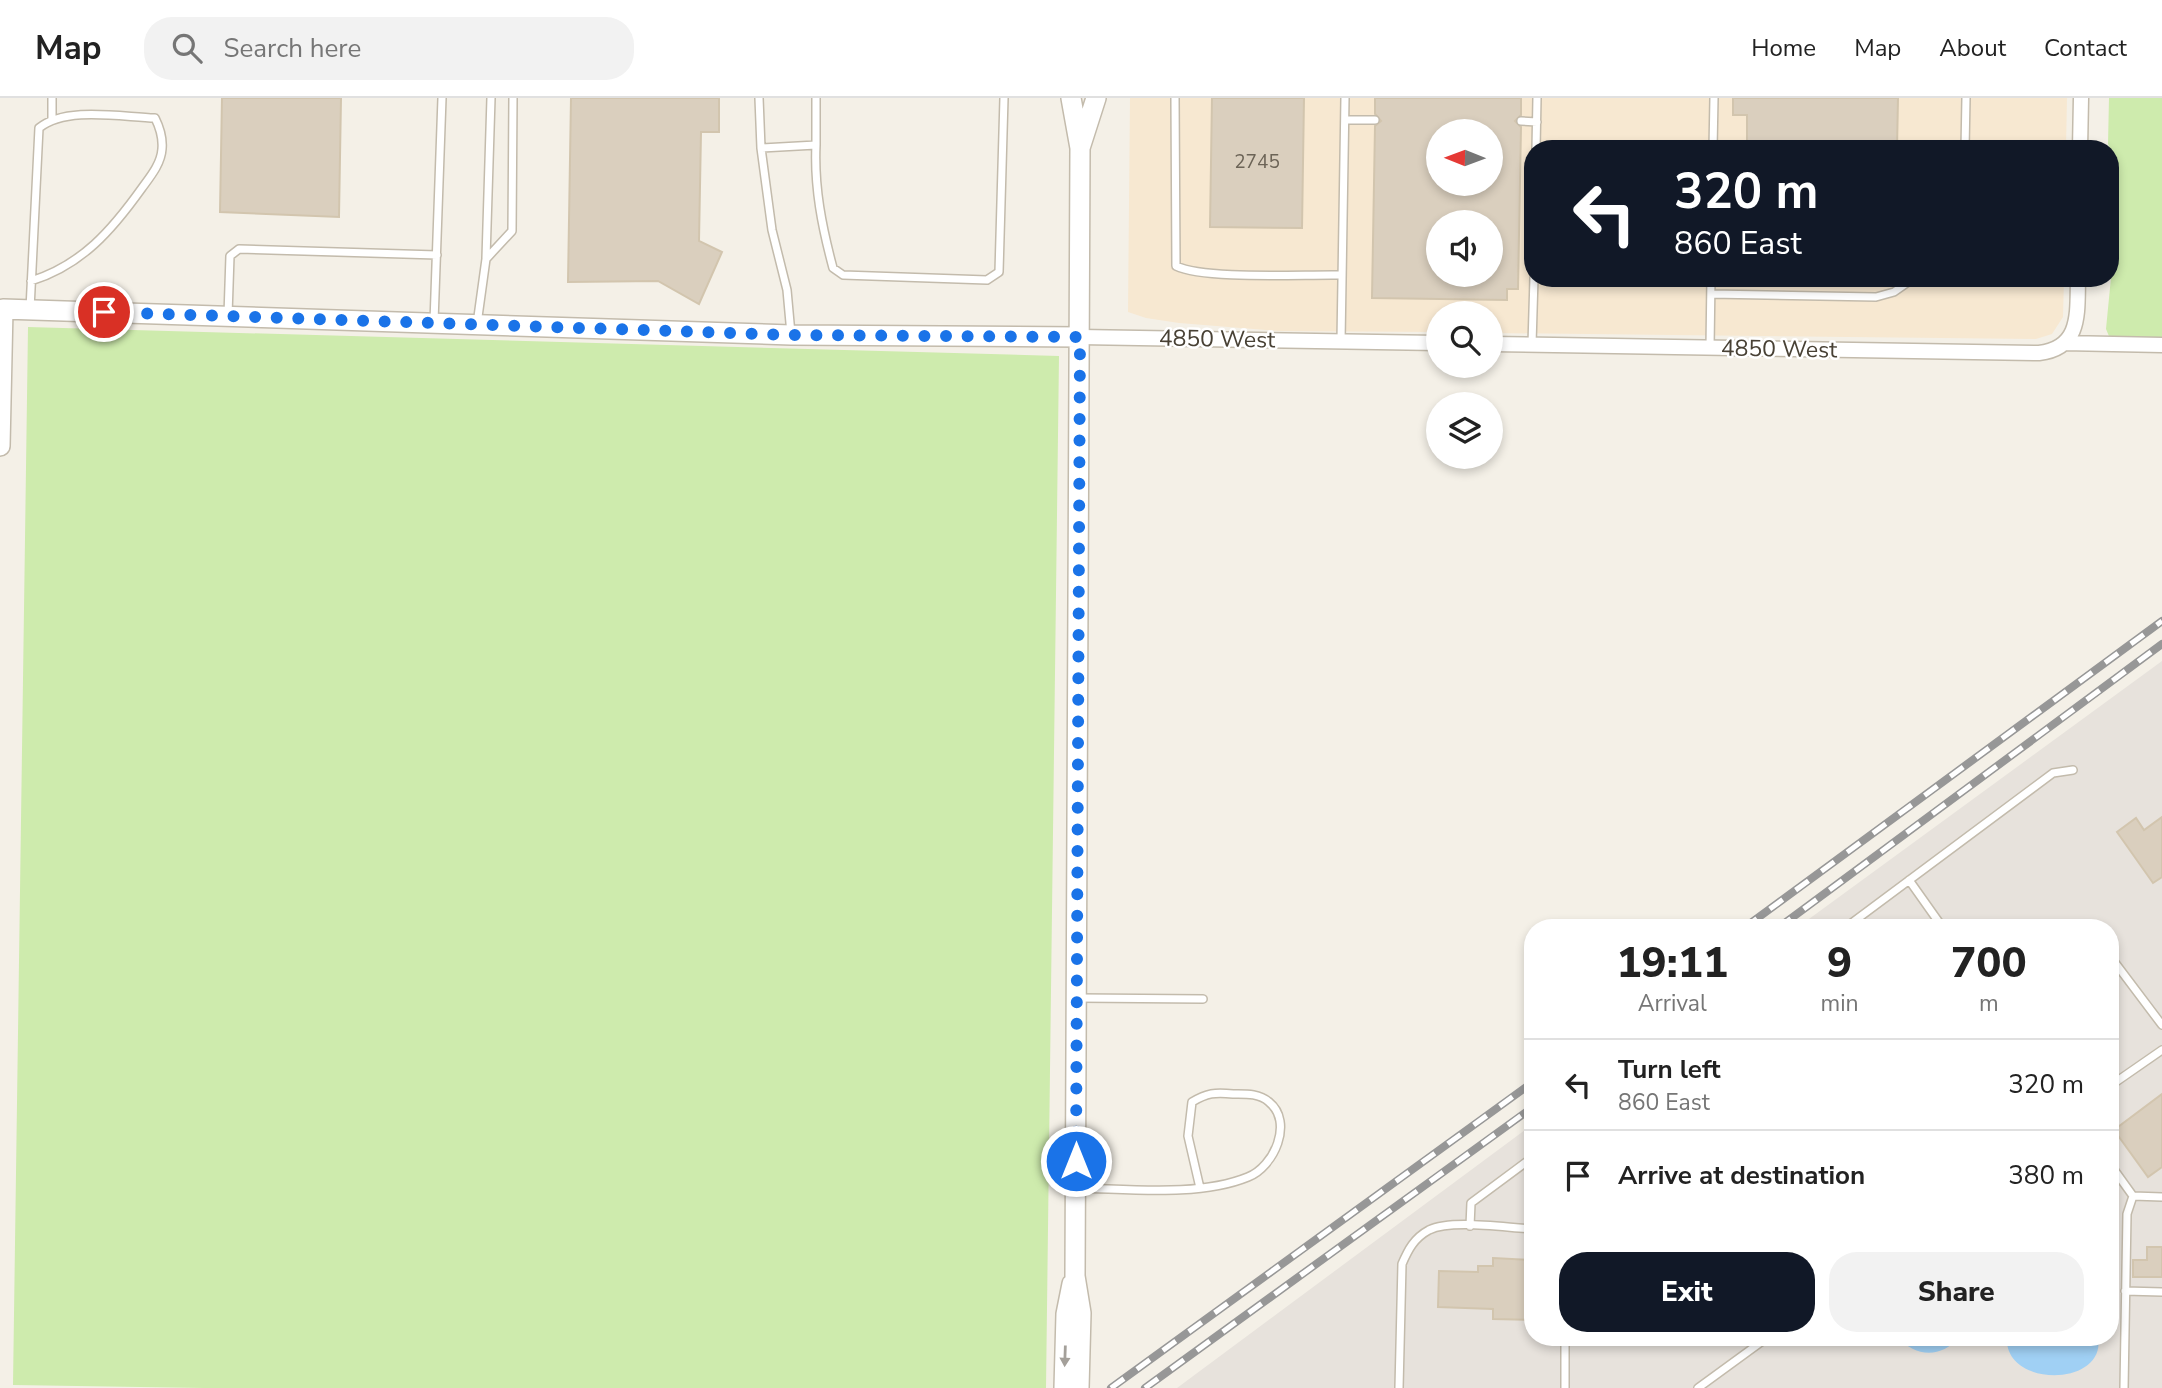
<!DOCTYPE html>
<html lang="en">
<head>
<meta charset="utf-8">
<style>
  :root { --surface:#fff; --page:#f2f2f2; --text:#222; --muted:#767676; --line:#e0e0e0; --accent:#111827 }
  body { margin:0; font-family:"Nunito Sans",sans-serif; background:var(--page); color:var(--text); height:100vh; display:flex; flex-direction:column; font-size:26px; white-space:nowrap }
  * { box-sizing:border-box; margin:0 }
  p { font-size:23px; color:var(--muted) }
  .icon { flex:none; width:38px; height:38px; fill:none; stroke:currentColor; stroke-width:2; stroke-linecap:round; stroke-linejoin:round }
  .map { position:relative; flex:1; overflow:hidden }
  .details { position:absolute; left:1524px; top:821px; width:595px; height:427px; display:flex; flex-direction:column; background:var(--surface); border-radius:28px; box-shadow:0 4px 10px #0003 }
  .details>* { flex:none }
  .banner { position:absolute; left:1524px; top:42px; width:595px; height:147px; border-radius:28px; box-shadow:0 4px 10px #0003; background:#111827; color:#fff; overflow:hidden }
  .needle { width:46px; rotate:271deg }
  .controls { position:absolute; left:1426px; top:21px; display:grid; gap:14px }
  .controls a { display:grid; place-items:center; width:77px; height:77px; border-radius:50%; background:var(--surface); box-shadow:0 4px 10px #0003; font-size:35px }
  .pin { position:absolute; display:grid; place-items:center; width:60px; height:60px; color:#fff; margin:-30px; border:4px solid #fff; border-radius:50%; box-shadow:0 2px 7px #0007 }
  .me { position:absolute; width:77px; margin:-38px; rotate:0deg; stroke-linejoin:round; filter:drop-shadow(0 0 5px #0008) }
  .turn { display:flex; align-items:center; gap:24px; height:147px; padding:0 35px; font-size:32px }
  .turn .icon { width:91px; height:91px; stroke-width:2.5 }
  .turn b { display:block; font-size:49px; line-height:60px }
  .eta { display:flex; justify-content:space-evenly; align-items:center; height:119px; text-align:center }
  .eta b { font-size:42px; font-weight:800; line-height:49px }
  .cta { display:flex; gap:14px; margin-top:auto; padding:14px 35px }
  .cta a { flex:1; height:80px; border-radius:28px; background:var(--accent); color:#fff; font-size:28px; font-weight:800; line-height:80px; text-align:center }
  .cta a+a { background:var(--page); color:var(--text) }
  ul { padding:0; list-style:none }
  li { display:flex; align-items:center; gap:21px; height:91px; padding:0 35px; border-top:2px solid var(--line) }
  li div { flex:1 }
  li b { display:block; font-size:26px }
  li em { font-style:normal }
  header { display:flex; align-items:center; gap:42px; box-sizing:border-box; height:98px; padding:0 35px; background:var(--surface); border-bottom:2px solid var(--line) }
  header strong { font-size:33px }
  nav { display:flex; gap:38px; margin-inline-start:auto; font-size:24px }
  .search { width:490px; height:63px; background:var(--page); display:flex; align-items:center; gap:18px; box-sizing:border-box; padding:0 24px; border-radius:28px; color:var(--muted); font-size:26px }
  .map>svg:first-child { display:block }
</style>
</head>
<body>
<header>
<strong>Map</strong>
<div class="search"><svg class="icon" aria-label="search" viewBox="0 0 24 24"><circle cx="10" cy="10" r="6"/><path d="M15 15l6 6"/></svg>Search here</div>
<nav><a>Home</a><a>Map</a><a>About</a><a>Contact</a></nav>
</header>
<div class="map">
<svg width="2162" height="1290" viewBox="0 0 2162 1290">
  <rect width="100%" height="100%" fill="#f4f0e7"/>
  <!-- commercial -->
  <path fill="#f7e8d1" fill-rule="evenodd" d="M1130 0H2067L2066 51H1533V180H2064L2063 219 2052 236 2036 241 1491 235V215H1438V234L1278 233 1179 225 1146 220 1128 214ZM1438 33H1491V86H1438ZM1438 124H1491V177H1438Z"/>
  <!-- industrial -->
  <path fill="#e7e2dc" d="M2162 563V1290H1177L1533 1026V1239H2110V830L1798 829Z"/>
  <!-- green -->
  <path fill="#ceebad" d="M2109 0H2162V244L2111 243 2106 231 2114 149 2110 51 2108 46Z
    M28 229 1059 258 1046 1290H204L13 1287Z"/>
  <!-- water -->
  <path fill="#a0d0f4" d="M1898 1239H1959C1941 1261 1915 1259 1898 1239Z
    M2007 1239H2098C2107 1290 2003 1290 2007 1239Z"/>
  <!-- building -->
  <path fill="#dacfbe" stroke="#d2c5ae" stroke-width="2" fill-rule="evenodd" d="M222 0H341L339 119 220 114Z
    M571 0H719V34H701L699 143 722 154 699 206 658 183 568 184Z
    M1212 0H1304L1302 130 1210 129Z
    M1375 0H1521V17L1515 23 1521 29 1518 191H1507V202L1372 200 1375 28 1381 23 1375 16ZM1438 33H1491V86H1438ZM1438 124H1491V177H1438Z
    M1733 0H1898L1897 51H1747V17H1733Z
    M2162 719V779L2153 785 2117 734 2136 720 2144 732Z
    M2162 996V1069L2148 1079 2114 1032Z
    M2147 1149H2162V1179H2133V1162H2147Z
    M1493 1160 1533 1162V1222L1493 1221V1211L1438 1209 1439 1173 1478 1174V1168H1493Z"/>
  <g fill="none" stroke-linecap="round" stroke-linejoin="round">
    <defs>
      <path id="service" d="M759 0 761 50 772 132 787 192 791 236
        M1175 0 1176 168C1205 182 1304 176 1342 177
        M52 21V0
        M1345 22H1375
        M1521 23 1537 24
        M816 47V0
        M761 50 816 47C814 89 822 129 833 170L843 177 987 182 999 174 1004 0
        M1536 51 1537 0
        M1713 51 1714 0
        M1965 51 1966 0
        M486 160 491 0
        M1711 196 1876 199 1894 194 1914 180
        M30 211 39 30C66 8 121 19 155 20 160 30 163 40 162 51 161 66 150 79 142 90 112 132 82 167 31 183
        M228 217 230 158 239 151 437 157
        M434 224 442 0
        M477 226 486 161 512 133 513 0
        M1341 243 1345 0
        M1532 246 1534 180
        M1710 249 1711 180
        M1909 782 1943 830
        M1845 830 2053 675 2073 672
        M2110 858 2162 927
        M1079 900 1203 901
        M2110 988 2162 952
        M2110 1066 2133 1098 2127 1116 2124 1290
        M1077 1090C1130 1091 1199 1099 1248 1079 1274 1069 1294 1024 1269 1004 1259 995 1245 996 1233 996 1215 994 1207 995 1192 1004L1188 1038 1200 1090
        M2133 1098 2162 1099
        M1470 1128 1471 1105 1533 1059
        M2125 1193 2162 1194
        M1399 1290 1402 1166C1408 1152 1414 1140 1429 1132 1452 1121 1507 1130 1533 1131
        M1565 1290V1239
        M1698 1290 1768 1239"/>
      <path id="minor" d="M2080 51 2081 0
        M1080 239 1438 245
        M2064 245 2162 247
        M1491 246 2039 255C2082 250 2077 214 2078 180"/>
      <path id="tertiary" d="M1071 0 1080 50 1075 1178 1081 1215 1079 1290
        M1080 50 1096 0
        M0 348 3 211 791 237 1080 239
        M1064 1290 1066 1216 1072 1186"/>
    </defs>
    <!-- service casing -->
    <use href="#service" stroke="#c3bbac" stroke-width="10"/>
    <!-- minor casing -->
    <use href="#minor" stroke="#c3bbac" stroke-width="17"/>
    <!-- tertiary casing -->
    <use href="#tertiary" stroke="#c3bbac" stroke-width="22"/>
    <!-- service -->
    <use href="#service" stroke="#fff" stroke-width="7"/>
    <!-- minor -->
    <use href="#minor" stroke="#fff" stroke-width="14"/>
    <!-- tertiary -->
    <use href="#tertiary" stroke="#fff" stroke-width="19"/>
    <defs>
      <path id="rail" d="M1744 830 2162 523
        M1778 830 2162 546
        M1111 1290 1533 984
        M1145 1290 1533 1009"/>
    </defs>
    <!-- rail casing -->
    <use href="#rail" stroke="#979797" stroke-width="8"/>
    <!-- rail -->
    <use href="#rail" stroke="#fff" stroke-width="5" stroke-dasharray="16" stroke-linecap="butt"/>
  </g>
  <!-- one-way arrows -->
  <defs><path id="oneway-solid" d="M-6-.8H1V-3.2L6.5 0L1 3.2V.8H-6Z" transform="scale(1.75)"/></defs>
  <use fill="#a4a09a" href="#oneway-solid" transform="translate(1065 1258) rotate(92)"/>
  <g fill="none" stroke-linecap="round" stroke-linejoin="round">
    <!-- route -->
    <path stroke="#1a73e8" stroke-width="12" stroke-dasharray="0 21.6" d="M104 214 791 237 1080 239 1076 1063"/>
  </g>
  <g text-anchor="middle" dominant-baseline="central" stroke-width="5" stroke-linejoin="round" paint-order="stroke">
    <!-- number labels -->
    <g font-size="19" fill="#6c6457">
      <text x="1257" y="64">2745</text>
    </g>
    <!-- street labels -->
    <g font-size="23" fill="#484135" stroke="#fff">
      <text transform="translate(1217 241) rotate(1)">4850 West</text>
      <text transform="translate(1779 251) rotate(1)">4850 West</text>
    </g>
  </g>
</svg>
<div class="controls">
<a><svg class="needle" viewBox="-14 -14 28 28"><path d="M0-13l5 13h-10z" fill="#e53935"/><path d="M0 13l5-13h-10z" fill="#767676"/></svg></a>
<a><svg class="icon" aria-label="sound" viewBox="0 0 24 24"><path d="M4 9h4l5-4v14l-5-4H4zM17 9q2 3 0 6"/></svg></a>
<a><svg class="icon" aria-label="search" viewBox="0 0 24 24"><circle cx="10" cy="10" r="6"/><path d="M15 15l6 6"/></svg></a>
<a><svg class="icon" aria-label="layers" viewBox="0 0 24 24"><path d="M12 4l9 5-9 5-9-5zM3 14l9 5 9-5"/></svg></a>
</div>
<div class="pin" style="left:104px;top:214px;background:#d93025"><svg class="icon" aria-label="arrive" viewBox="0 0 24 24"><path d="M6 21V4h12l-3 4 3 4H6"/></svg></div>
<svg class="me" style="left:1076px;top:1063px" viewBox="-20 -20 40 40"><circle r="17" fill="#1a73e8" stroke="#fff" stroke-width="3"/><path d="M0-11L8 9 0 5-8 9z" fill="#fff"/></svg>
<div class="banner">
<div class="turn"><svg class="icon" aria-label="left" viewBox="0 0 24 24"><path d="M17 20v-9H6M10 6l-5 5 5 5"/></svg><div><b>320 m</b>860 East</div></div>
</div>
<section class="details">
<div class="eta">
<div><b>19:11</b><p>Arrival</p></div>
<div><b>9</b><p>min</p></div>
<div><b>700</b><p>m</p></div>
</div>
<ul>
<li><svg class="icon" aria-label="left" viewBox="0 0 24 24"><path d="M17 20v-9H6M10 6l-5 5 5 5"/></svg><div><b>Turn left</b><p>860 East</p></div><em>320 m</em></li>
<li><svg class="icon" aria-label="arrive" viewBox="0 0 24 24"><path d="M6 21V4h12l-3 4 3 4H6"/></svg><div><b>Arrive at destination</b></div><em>380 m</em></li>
</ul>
<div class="cta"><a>Exit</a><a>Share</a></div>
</section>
</div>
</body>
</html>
